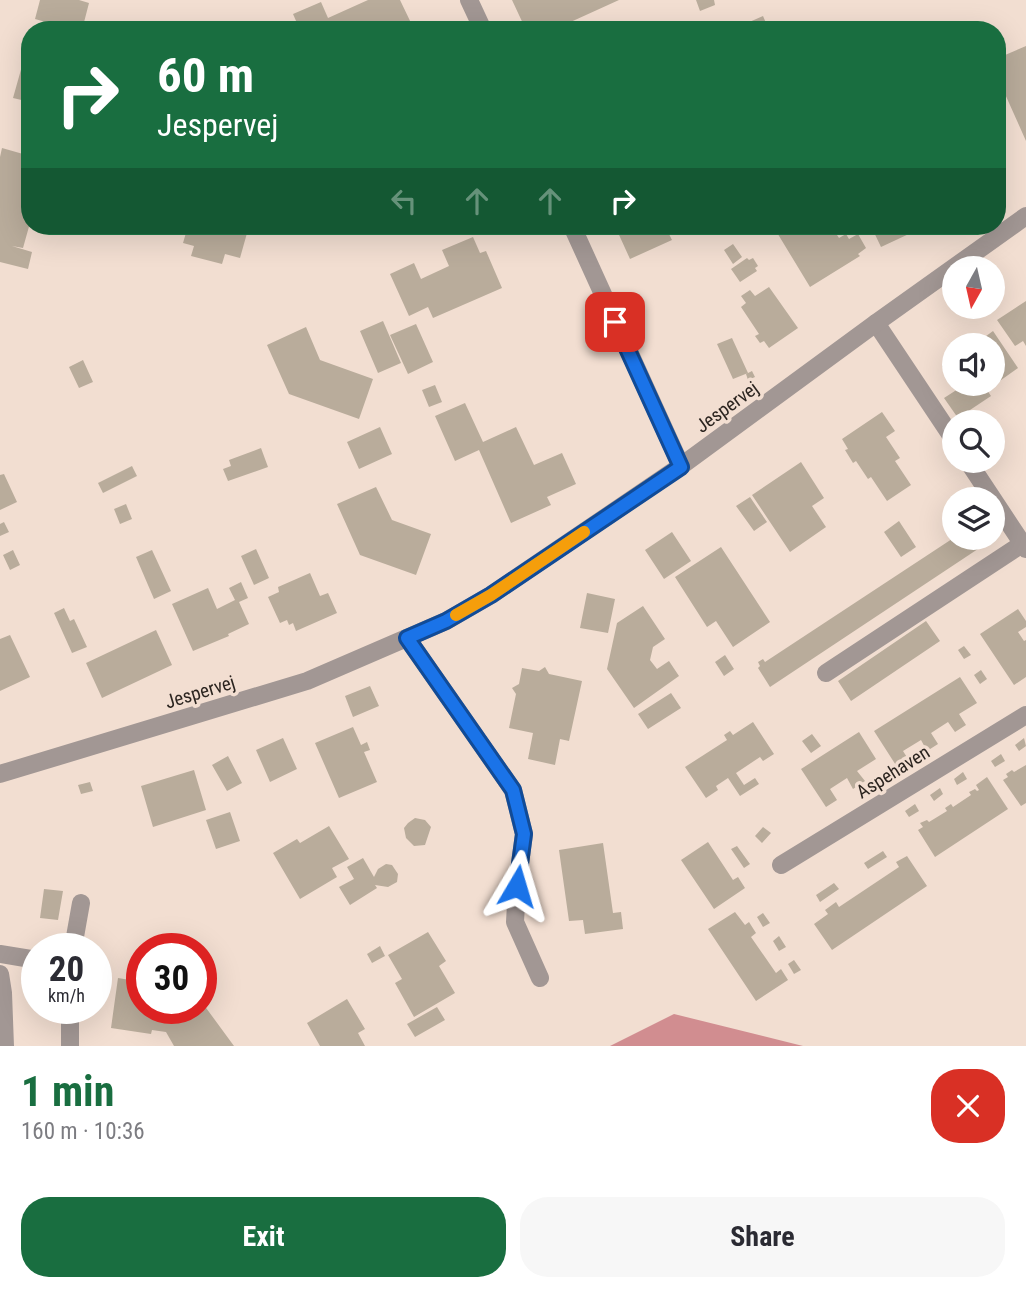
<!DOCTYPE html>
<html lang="en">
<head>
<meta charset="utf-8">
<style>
  :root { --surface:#fff; --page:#f7f7f7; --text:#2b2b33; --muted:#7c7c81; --accent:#196e40 }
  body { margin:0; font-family:"Roboto Condensed",sans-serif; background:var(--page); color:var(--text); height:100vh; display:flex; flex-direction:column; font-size:26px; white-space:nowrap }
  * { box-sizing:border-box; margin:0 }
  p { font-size:23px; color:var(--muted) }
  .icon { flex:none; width:38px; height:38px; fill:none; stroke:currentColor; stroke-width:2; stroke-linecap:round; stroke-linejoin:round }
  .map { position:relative; height:1046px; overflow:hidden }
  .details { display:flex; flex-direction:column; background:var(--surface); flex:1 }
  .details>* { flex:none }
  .guide { position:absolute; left:21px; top:21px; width:985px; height:214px; border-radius:28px; box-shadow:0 7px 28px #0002; background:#196e40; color:#fff; overflow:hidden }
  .needle { width:46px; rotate:188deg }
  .fabs { position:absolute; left:942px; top:256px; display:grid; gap:14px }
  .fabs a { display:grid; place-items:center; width:63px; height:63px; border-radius:50%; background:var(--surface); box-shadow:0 7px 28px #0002; font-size:35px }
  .speed { position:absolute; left:21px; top:933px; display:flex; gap:14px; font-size:35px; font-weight:700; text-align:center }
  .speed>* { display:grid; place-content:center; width:91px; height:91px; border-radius:50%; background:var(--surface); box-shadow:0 7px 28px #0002; line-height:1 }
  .speed small { font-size:18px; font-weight:400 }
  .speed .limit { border:10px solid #d22; background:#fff; color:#111 }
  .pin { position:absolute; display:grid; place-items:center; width:60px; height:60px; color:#fff; margin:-30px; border-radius:14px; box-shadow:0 4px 10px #0006 }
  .me { position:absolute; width:77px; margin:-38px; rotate:7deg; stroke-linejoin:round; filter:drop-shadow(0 0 5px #0008) }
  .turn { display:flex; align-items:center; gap:24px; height:147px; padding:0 21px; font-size:32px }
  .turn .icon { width:91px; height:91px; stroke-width:2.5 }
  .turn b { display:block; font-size:49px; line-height:60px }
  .lanes { display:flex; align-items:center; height:66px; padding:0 21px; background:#0003; justify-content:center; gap:35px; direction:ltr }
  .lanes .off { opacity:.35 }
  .round { display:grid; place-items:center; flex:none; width:74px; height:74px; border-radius:28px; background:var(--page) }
  .summary { display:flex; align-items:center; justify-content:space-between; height:119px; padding:0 21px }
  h1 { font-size:42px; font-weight:700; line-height:52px; color:var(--accent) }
  .button { display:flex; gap:14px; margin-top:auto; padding:14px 21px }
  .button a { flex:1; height:80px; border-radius:28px; background:var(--accent); color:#fff; font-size:28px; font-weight:700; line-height:80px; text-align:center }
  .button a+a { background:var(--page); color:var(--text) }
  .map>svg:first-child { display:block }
</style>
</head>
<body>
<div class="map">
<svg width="1026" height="1046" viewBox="0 0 1026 1046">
  <rect width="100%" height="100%" fill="#f2ded1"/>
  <!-- forest -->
  <path fill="#d18d90" d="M674 1014 803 1046H610Z"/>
  <!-- building -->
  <path fill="#b9ac9b" d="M40 0H79L89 3 82 30H74L35 19Z
    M368 0H400L412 25 402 30H300L293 14 321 2 328 18Z
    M512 0H619L553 30H526Z
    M696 0H714L715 5 700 11Z
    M763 16 769 30H731Z
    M29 41H30V102L13 98Z
    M1026 46V141L1005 94 998 98V58Z
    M2 148 30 156V223L23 248 12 246 32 252 28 269 0 262V157Z
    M188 226H249L240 258 225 254 222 264 191 256 194 246 183 243Z
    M615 226H665L672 240 630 259Z
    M773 226H831L839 238 846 234 849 239 858 234 866 248 858 254 860 256 810 287Z
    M871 226H926L881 247Z
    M473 237 480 253 486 251 502 288 433 318 428 307 409 316 390 274 414 263 421 279 449 266 442 250Z
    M733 244 742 257 733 264 724 250Z
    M747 258 749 260 753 258 758 266 755 268 757 271 740 282 731 269Z
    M769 287 798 328 769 348 764 341 760 343 755 336 759 334 741 307 746 303 741 296 750 290 755 296Z
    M1026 301V346L1023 341 1015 346 997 320Z
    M383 321 401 363 378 373 360 331Z
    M416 324 433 362 408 374 390 335Z
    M306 327 320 360 373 379 359 419 289 394 267 345Z
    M993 331 1018 368 987 390 991 396 958 418 944 398 958 389 954 383H992V345H974Z
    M732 338 748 373 733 379 717 344Z
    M954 358V383L942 366Z
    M83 360 93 382 79 388 69 367Z
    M752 371 755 377 748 380 746 374Z
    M435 385 442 402 429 407 422 390Z
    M465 403 483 442 516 427 534 465 562 453 576 484 547 497 551 505 511 523 479 450 455 461 435 416Z
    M882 412 895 431 886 437 900 458 895 461 911 485 887 501 871 477 868 479 856 461 853 463 845 450 848 449 842 439Z
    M380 427 392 454 359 469 347 442Z
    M261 448 268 467 228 481 223 469 231 466 229 460Z
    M801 462 824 498 812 506 826 527 790 552 752 495Z
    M132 466 137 476 103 493 98 483Z
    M4 474 17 502 0 510V475Z
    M376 487 392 520 431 534 416 575 360 555 337 504Z
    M750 497 767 522 754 531 736 506Z
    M126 504 132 519 120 524 114 509Z
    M899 521 916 547 901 557 884 532Z
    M4 522 9 532 0 536V524Z
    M672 532 691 561 664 579 645 550Z
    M955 537H996L770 687 758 668 760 666 758 662 763 659 765 662Z
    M721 547 770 622 733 647 716 621 707 627 675 577Z
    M256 549 269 578 254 585 241 556Z
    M13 550 20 565 10 570 3 555Z
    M152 550 171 591 154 599 136 557Z
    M310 573 320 596 328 593 337 613 296 631 293 623 289 625 287 620 280 623 268 597 279 592 278 587Z
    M241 582 248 598 239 602 249 624 228 634 229 636 193 651 172 604 208 588 217 609 235 600 229 588Z
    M587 593 615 599 608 633 580 628Z
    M643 606 665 639 653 647 650 660 657 669 669 661 679 676 634 708 607 669 617 623Z
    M64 608 70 621 74 619 87 647 72 653 54 613Z
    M1018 609 1026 621V627L1018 632 1024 641 1026 640V677L1014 685 980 634Z
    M926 621 940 641 851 701 838 681Z
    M156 630 172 665 102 698 86 663Z
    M10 635 30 677 0 691V639Z
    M964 646 971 655 964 659 958 650Z
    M725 655 734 669 724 676 715 662Z
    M545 667 549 674 582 681 569 741 560 739 555 765 528 759 533 733 509 728 516 694 512 688 519 684 522 668 539 671Z
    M981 670 987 679 980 684 974 675Z
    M960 677 977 703 959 714 966 725 955 732 948 722 931 733 938 744 927 751 921 740 903 751 910 762 899 770 874 731Z
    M370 686 379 706 353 717 345 696Z
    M671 693 681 708 648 729 638 714Z
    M753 722 774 754 763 761 760 757 736 773 744 785 755 778 759 784 740 796 728 778 716 786 718 790 706 798 685 767 727 740 724 735 730 731 733 735Z
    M353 727 361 745 367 742 370 750 364 752 377 782 339 798 315 743Z
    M859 732 876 759 857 771 865 781 853 789 847 778 830 789 837 800 826 807 801 769Z
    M812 734 821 746 811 753 802 741Z
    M283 738 297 769 270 782 256 750Z
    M1024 738 1026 746 1019 751 1015 745Z
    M1001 754 1005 761 995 767 991 761Z
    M228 756 242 783 227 791 212 765Z
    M1026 765V803L1021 806 1003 780 1008 777 1006 774 1012 770 1014 772Z
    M194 770 206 810 153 827 141 786Z
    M963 772 967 779 957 785 954 779Z
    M987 777 1008 809 935 857 918 830 923 827 920 823 927 820 929 822 947 811 945 808 951 804 953 807 971 795 969 792 975 789 977 791 979 790 976 785Z
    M90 782 93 791 81 794 78 785Z
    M940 788 943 794 934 801 930 795Z
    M915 804 919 811 909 817 905 811Z
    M230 812 240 841 216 849 206 820Z
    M415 818 425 820 431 827 425 845 414 846 406 838 404 828 408 823Z
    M329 826 349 859 332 868 337 877 300 899 273 853 297 839 300 843Z
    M763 827 771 833 762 843 755 836Z
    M708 842 733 880 738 877 745 888 714 909 681 860Z
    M603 843 613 913 621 912 623 929 585 934 583 920 569 921 559 850Z
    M737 846 750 864 744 868 731 849Z
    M883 851 887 857 868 869 864 863Z
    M907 856 927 886 832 950 814 924 828 914 825 910 836 902 839 907 899 867 896 862Z
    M363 858 374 877 378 869 386 864 392 865 398 874 397 882 388 887 375 885 377 888 350 905 339 887 354 879 347 867Z
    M834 883 839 889 820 902 816 895Z
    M44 889 63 891 58 920 40 918Z
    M735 912 745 925 749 922 756 933 751 937 776 973 781 969 788 980 756 1001 708 929Z
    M763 913 770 923 763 927 757 917Z
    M428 932 446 961 439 966 455 993 414 1017 395 983 402 979 388 955Z
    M779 936 786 947 779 951 773 941Z
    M380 946 385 956 372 963 367 954Z
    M794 960 801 970 794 974 788 964Z
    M118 978 142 982V1008H201V1001L234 1046H174L166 1032 152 1030 151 1034 111 1028Z
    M347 999 365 1029 358 1033 365 1046H320L307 1023Z
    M437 1007 445 1020 415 1037 407 1024Z"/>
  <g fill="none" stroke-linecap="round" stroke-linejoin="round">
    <!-- minor -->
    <path stroke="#a29794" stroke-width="18" d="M469 0 483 30
      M572 226 681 466
      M876 323 954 440
      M967 460 1026 549
      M407 638 513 790 524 834 517 886 515 922 540 978
      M826 673 1022 544
      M781 865 1026 715
      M73 948 81 903
      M0 954 37 960
      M70 1046V1008"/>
    <!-- tertiary -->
    <path stroke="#a29794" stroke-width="18" d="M0 774 307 681 446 621 491 595 681 466 876 323 1026 216
      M0 974 3 993 5 1046"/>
  </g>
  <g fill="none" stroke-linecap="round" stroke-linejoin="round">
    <defs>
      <path id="route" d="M517 886 524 834 513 790 407 638 446 621 491 595 681 467 615 322"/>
    </defs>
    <!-- route casing -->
    <use href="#route" stroke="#114b97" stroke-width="18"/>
    <!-- route -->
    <use href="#route" stroke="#1a73e8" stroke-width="12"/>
    <!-- slow -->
    <path stroke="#f59e0b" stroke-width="12" d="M456 615 491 595 584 532"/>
  </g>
  <g text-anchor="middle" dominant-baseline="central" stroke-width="7" stroke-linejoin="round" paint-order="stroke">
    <!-- street labels -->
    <g font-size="19" fill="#2b241f" stroke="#f2ded1">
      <text transform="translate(727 407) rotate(-36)">Jespervej</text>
      <text transform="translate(200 692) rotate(-17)">Jespervej</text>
      <text transform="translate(893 772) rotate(-32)">Aspehaven</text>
    </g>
  </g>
</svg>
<div class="fabs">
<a><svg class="needle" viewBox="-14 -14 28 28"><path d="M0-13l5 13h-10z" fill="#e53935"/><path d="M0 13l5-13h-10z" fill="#7c7c81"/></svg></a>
<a><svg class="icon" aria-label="sound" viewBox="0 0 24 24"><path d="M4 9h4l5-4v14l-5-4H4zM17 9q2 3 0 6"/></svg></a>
<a><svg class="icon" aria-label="search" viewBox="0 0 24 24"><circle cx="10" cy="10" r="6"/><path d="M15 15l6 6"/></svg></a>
<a><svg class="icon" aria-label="layers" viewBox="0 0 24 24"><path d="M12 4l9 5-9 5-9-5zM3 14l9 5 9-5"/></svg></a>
</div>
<div class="speed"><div>20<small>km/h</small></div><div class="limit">30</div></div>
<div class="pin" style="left:615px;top:322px;background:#d93025"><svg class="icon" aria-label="arrive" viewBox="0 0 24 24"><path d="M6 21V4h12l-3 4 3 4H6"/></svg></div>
<svg class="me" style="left:517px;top:886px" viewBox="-20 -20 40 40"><path d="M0-17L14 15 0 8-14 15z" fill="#1a73e8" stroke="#fff" stroke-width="4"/></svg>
<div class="guide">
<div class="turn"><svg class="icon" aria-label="right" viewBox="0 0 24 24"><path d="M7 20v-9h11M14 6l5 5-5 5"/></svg><div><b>60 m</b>Jespervej</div></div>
<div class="lanes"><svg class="icon off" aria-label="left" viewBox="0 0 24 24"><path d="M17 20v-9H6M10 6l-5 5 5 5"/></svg><svg class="icon off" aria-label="ahead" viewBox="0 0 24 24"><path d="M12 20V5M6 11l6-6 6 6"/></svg><svg class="icon off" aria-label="ahead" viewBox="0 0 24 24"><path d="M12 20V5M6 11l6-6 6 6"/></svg><svg class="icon" aria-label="right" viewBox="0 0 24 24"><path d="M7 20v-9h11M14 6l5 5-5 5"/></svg></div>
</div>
</div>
<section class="details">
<div class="summary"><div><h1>1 min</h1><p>160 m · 10:36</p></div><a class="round" style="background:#d93025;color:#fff"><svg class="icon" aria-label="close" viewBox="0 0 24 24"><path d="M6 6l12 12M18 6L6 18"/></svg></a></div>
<div class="button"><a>Exit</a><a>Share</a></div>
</section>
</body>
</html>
